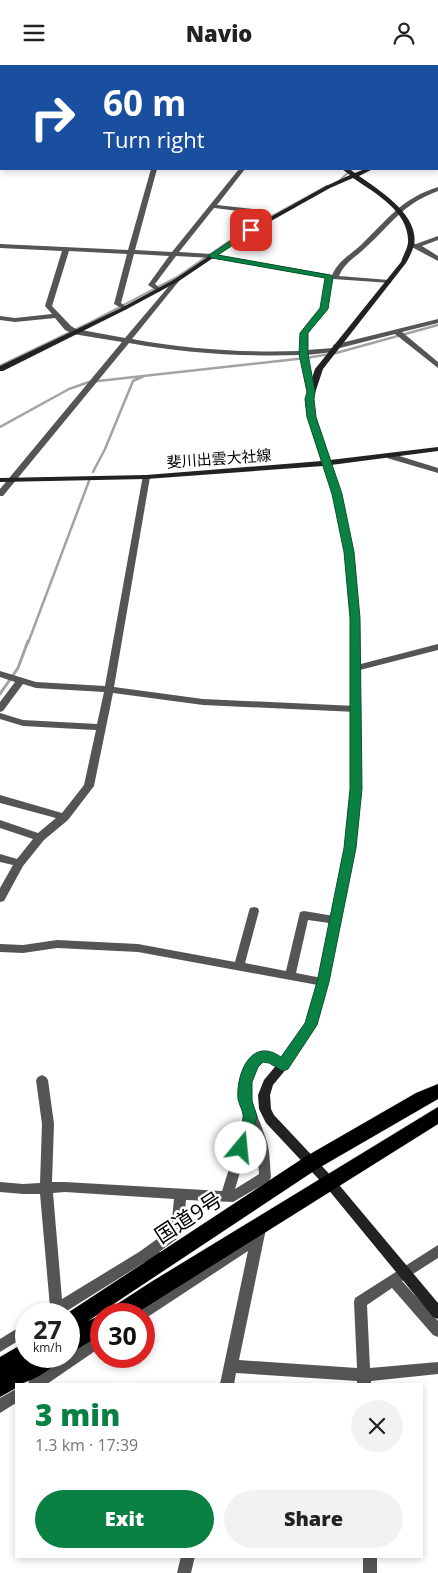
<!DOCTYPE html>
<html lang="en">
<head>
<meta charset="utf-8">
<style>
  :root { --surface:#fff; --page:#f2f2f2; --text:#222; --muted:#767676; --accent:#0b8043 }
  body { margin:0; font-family:"Open Sans","Noto Sans JP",sans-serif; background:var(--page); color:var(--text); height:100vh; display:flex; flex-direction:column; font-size:19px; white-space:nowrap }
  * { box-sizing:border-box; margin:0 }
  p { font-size:16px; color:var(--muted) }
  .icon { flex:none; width:28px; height:28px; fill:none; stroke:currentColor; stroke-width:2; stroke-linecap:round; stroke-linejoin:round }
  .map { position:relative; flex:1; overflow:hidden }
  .side { position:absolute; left:15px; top:1318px; width:408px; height:175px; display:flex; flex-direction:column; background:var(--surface); border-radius:0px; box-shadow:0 2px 8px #0003 }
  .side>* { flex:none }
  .guide { position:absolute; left:0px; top:0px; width:439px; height:105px; box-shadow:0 2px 8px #0003; background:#1a4fa0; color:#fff; overflow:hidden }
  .speed { position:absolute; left:15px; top:1238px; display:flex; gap:10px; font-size:25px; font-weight:700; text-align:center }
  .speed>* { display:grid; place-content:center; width:65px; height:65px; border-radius:50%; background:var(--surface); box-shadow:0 2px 8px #0003; line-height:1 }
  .speed small { font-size:12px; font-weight:400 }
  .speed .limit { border:8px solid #d22; background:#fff; color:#111 }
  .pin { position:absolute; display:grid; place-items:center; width:42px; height:42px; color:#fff; margin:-21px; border-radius:10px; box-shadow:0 2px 8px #0006 }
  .me { position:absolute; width:55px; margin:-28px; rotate:17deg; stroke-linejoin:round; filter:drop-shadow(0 0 4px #0008) }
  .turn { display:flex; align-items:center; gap:18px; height:105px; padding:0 20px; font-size:22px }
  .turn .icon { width:65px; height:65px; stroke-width:2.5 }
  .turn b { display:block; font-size:35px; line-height:42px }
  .round { display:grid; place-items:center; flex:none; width:52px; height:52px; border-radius:26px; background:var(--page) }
  .overview { display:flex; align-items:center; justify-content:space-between; height:85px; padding:0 20px }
  h1 { font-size:30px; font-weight:800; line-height:38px; color:var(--accent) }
  .cta { display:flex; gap:10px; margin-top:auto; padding:10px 20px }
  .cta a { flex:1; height:58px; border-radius:30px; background:var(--accent); color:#fff; font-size:20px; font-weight:800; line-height:58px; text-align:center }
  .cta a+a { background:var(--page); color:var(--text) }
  header { display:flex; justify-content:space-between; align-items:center; height:65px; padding:0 20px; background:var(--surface); font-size:22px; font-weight:800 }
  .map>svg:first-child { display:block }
</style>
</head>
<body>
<header><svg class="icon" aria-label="menu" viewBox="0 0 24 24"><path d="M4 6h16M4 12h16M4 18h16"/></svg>Navio<svg class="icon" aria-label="person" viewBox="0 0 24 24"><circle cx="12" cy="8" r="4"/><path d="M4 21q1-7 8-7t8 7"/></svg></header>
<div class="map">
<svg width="438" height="1508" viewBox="0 0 438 1508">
  <rect width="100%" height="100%" fill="#fff"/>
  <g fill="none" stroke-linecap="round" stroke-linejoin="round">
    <!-- stream-far2 -->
    <path stroke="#a3a3a3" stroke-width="2" d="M340 115 352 104
      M95 255 177 212 241 168 327 121"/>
    <!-- stream-far1 -->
    <path stroke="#a3a3a3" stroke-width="2.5" d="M0 301 98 254
      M0 362 69 324 89 317 306 293 336 288 438 260
      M93 407 105 384 133 316 144 311
      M28 578 89 416"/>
    <!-- stream -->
    <path stroke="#a3a3a3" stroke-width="3" d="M0 629 18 603 28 576"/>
    <!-- river -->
    <path stroke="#a3a3a3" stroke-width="18" d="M415 1 417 0"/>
    <defs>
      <path id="highway" d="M438 1019V1034L317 1104 88 1256 101 1250V1270L69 1289V1269L75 1265 69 1267V1249H66L305 1092 416 1028Z
        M438 1042V1059L135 1249H108L111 1243 151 1217Z
        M26 1277V1291H61C56 1303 29 1319 16 1319V1323L0 1332V1292Z"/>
    </defs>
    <!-- highway casing -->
    <use href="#highway" stroke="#dbdbdb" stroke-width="1"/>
    <!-- street -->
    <path fill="#555" fill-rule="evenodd" d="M30 0H36V1H30Z
      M165 0H171V1H165Z
      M239 0H245L246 1H240Z
      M337 0H346L347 1H338Z
      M0 66H1V70H0Z
      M151 104H157L135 185 172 187 239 104H245L217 140 253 144 246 170 241 169 247 147 214 143 179 187 212 189 332 210C339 195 350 190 361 180 387 155 402 133 438 122V126C401 140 393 158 365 183 355 193 345 197 339 211L389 215 391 216V218L333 214 327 243 308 268 307 285 333 283V280L438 254V258L402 267 438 297V303L395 269 336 284V287H333L307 290 315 327 311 329 307 327 300 290C242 292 185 288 129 278L3 431H0V424L122 277 73 269 65 265 55 253 15 257 0 255V251L15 253 52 249 45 241 62 186 0 183V179L128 185ZM69 186 127 189 114 239 125 245 128 243 121 238 134 189 169 191 148 220 159 227 162 225 155 219 176 191 212 193 326 213 321 243 300 268V286C243 288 187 284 132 274L179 216V214H175L125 273 76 264 71 261 52 241Z
      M438 171V175L422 181 438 191V196L408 180 411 178 416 179Z
      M387 389H393L438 403V408L387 393Z
      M143 410H146L150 412 114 622 203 634 356 641 361 644 356 647 203 640 113 628 94 721 68 755 44 775 23 801 4 836 0 837V823L13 800 0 797V789L17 794 33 774 0 763V755L38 768 56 753 0 738V730L62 748 84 720 96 665 23 661 0 654V648L23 655 97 659 104 627 36 623 23 619 3 646 0 647V637L15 617 0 612V606L36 617 105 621Z
      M438 579V585L356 606 351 603 353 601Z
      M254 842 258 843 259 846 245 898 286 906 300 847 304 846 340 852 341 855 340 858 336 859 308 855 296 908 327 914 328 917 327 920 323 921 138 887 57 883 23 888 0 887V879L23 880 57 875 138 879 235 897 249 846 250 843Z
      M261 986C271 988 283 990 289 1000L287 1003 283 1005 269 997 263 996C237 1025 258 1045 267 1077 270 1088 270 1100 271 1112L269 1116 233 1137 186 1135 183 1167 181 1171 159 1187 169 1189 171 1193 169 1197 165 1199 145 1197 62 1249H46L47 1244 50 1242 40 1129H23L0 1127V1117L23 1119 40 1118 42 1059 36 1015 38 1012 42 1010 46 1012 48 1015 54 1059 52 1117H65L222 1126 246 1050 240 1033 238 1023 240 1012 247 998 257 988ZM252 1067 257 1085 259 1109 235 1124ZM65 1127 174 1134 171 1164 139 1187 62 1234 53 1128Z
      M261 1153 265 1155 267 1159 239 1295 357 1303 354 1237 355 1233 438 1180V1193L402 1216 438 1256V1272L433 1270 392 1223 367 1240 370 1303 438 1297V1309L371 1316V1319H357V1316L236 1308 234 1319H220L248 1186 146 1253 144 1254V1249H135L136 1245 252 1170 257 1155Z
      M26 1258V1271L0 1287V1274Z
      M101 1269V1282L47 1319H28L30 1314 65 1291H69V1289Z
      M16 1324V1338L0 1348V1333Z
      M181 1491H195L191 1508H177Z
      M363 1491H377V1508H363Z"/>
    <!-- secondary -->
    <path fill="#222" fill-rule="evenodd" d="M287 0H293V1H287Z
      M342 104H349L355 108 365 104H373L359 111C379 125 420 150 414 180 412 187 409 193 406 198L323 304 313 334 315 352 330 395 438 382V386L331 400 341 429 353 487 359 553 361 725 355 783 328 917 315 963 287 1003 273 1020 270 1030 271 1044 274 1050 335 1115 438 1238V1254L433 1252 327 1123 266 1058 259 1044 258 1030 264 1015 279 997 306 958 318 917 345 783 351 725V553L345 487 333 429 323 401 146 414 0 417V413L146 410 322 396 307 352 305 334 315 304 401 197C403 191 407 184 408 178 410 147 375 128 353 113L330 123 253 166 179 216 127 244 3 306H0V301L123 242 175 214 249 164 326 121 350 110Z"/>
    <!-- highway -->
    <use href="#highway" fill="#000" fill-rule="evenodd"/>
  </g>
  <!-- route -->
  <path fill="#0b8043" stroke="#07532c" d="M251 162 254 163V166L218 190 330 210 333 212 328 244 308 268V289L315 327 314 334 316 352 342 429 354 487 360 553 362 724 356 783 329 917 317 960 288 1004 283 1006 269 998 263 997 258 1002 252 1017V1036L257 1051 248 1083 246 1087 241 1089 236 1087 234 1083C237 1074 242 1063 243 1053 244 1047 239 1040 238 1034 236 1009 251 971 281 992L305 958 317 917 344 783 350 724V553L344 487 332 429 307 352 305 334 307 327 299 289 300 268 320 243 325 213 212 193 208 191Z"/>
  <g text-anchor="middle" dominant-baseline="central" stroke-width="5" stroke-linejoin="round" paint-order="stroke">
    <!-- far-street labels -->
    <g font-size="15" fill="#000" stroke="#fff">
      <text transform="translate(219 393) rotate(-4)">斐川出雲大社線</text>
    </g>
    <!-- near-street labels -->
    <g font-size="21" fill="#000" stroke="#fff">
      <text transform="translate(188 1152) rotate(-33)">国道9号</text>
    </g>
  </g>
</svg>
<div class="speed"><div>27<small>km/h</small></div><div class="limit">30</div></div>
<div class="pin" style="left:251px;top:165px;background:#d93025"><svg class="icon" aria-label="arrive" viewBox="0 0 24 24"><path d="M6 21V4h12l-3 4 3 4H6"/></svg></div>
<svg class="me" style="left:241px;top:1083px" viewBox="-20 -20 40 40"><circle r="19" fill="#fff"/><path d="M0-13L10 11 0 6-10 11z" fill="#0b8043"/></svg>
<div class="guide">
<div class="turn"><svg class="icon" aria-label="right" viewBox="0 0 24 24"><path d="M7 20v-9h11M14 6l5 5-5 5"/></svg><div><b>60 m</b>Turn right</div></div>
</div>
<section class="side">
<div class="overview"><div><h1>3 min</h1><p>1.3 km · 17:39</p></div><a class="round"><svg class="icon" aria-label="close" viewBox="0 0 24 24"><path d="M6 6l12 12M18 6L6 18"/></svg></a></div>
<div class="cta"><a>Exit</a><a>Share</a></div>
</section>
</div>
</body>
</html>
